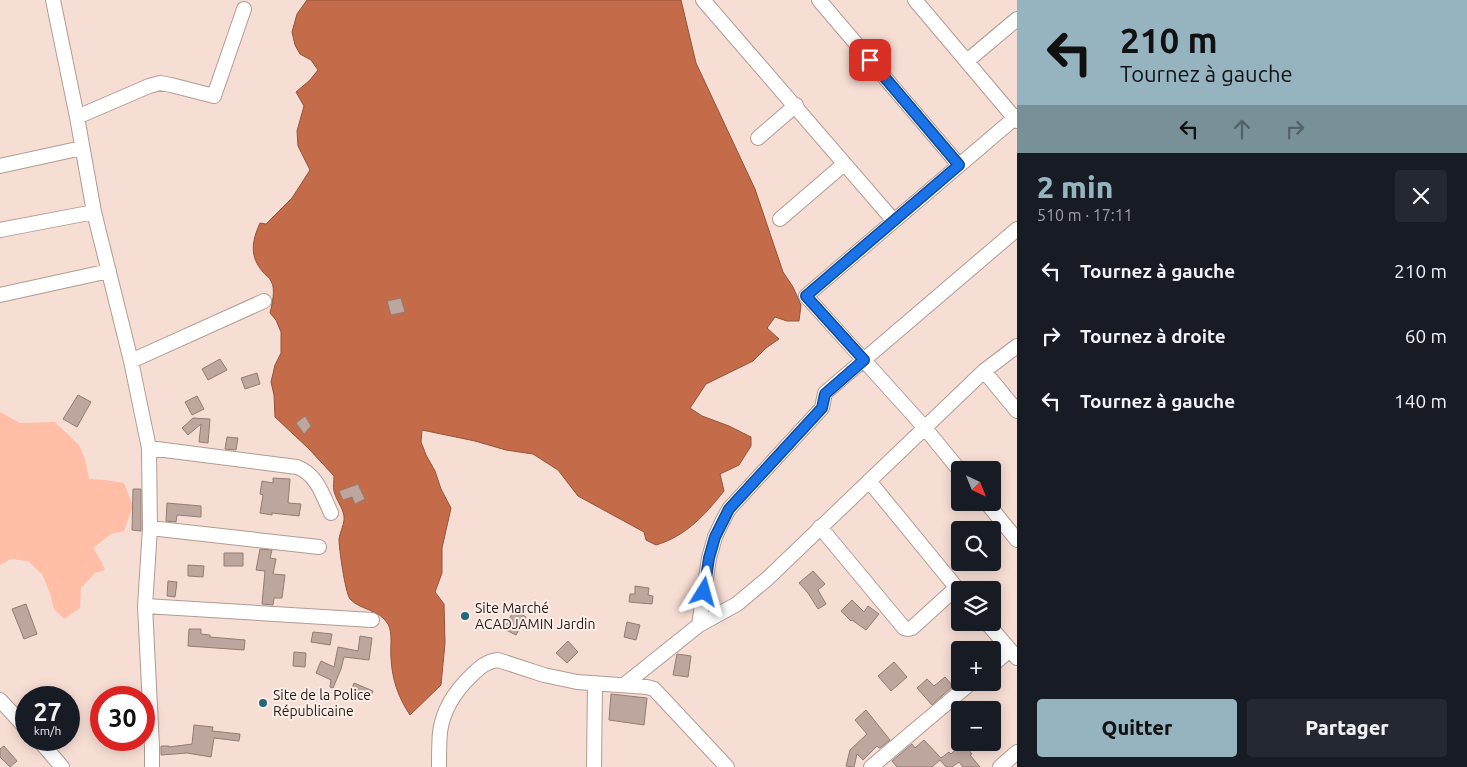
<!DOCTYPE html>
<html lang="fr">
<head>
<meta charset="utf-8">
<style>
  :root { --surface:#171b24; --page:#242831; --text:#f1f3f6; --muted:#9ea1a6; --accent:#96b4bf }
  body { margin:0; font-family:Ubuntu,sans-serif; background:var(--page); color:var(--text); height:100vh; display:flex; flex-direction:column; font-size:19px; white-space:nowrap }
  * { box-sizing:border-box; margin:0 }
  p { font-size:16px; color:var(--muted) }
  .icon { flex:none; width:28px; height:28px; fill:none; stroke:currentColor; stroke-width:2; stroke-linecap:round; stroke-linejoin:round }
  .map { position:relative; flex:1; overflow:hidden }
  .details { display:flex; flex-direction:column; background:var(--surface); width:450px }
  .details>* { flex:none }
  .top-card { background:#96b4bf; color:#111; overflow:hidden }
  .needle { width:32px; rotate:137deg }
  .buttons { position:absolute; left:951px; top:461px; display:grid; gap:10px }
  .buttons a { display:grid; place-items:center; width:50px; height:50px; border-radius:5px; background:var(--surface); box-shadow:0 2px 12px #0003; font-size:25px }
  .speed { position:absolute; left:15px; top:686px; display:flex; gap:10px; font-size:25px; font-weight:700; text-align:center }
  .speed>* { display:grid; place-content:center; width:65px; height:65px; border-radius:50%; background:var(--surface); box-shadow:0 2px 12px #0003; line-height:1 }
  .speed small { font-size:12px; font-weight:400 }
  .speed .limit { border:8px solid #d22; background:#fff; color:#111 }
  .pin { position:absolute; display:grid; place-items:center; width:42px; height:42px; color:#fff; margin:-21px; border-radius:10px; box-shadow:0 2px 8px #0006 }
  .me { position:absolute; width:55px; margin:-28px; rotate:8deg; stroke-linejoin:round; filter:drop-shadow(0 0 4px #0008) }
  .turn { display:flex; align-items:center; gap:18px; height:105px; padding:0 20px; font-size:22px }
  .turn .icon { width:65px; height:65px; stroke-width:2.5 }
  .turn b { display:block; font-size:35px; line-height:42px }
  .lanes { display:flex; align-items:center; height:48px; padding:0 20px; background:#0003; justify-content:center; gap:25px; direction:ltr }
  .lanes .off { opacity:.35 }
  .round { display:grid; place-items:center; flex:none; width:52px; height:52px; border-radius:5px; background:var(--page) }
  .overview { display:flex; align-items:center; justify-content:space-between; height:85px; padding:0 20px }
  h1 { font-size:30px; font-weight:800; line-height:38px; color:var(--accent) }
  .action { display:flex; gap:10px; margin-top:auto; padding:10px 20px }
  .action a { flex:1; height:58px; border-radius:5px; background:var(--accent); color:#111; font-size:20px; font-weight:800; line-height:58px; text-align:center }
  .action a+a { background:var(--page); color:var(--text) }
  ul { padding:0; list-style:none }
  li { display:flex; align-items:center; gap:15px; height:65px; padding:0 20px }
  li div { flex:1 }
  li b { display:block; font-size:19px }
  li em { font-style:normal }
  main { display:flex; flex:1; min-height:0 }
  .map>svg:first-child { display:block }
</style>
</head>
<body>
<main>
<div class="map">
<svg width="1017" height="767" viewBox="0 0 1017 767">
  <rect width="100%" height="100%" fill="#f7ded5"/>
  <!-- green -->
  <path fill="#ffbea5" d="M0 412 20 423 55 422 79 445 85 459 89 479 105 480 124 483 133 506 124 531 111 534 93 548 100 559 105 570 95 573 81 588 80 608 64 619 54 609 50 593 42 574 28 561 11 559 0 565Z"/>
  <!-- water -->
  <path fill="#c46b49" stroke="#94533a" d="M307 0H681L696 63 755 189 783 272 793 287 801 305 799 321H787L775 317 767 328 779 339 766 348 753 361 706 384 690 408 702 416 729 426 751 437V446L739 465 720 474 724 491C705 515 686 536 656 545L646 540 644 532 578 496 558 470 533 454 506 450 475 441 422 430 421 442 426 455 435 471 441 489 451 508 442 548V573L435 592 444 604 445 643 441 685 410 715C398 697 392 679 391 658 390 648 393 633 388 624 379 609 360 610 350 599 345 592 339 548 339 539 340 532 345 523 344 516 343 508 336 500 334 491 333 486 334 481 334 476L309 449 275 417 274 395 271 382 275 365 281 353V332L276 320 270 313C272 304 276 289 271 281 270 278 265 275 263 272 249 256 252 241 260 223L266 224 292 198 310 170 298 146 297 131 304 106 296 92 310 80 318 70 311 60 300 54 295 45 292 32 297 14Z"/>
  <!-- building -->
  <path fill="#bda69d" stroke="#927c74" d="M401 298 405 312 391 315 387 301Z
    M220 359 227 370 208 380 202 369Z
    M257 373 260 384 245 389 241 378Z
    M78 395 91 402 77 427 63 419Z
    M197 396 204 409 192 415 185 402Z
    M305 416 311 426 304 434 296 423Z
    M193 418 210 419 208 443 199 442 201 424 188 435 182 428Z
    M227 437 238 438 236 450 225 449Z
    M273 478 290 479 288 503 301 504 299 516 272 513V515L260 513 263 495 260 494 262 481 273 483Z
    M358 484 365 499 355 504 352 497 343 500 339 491Z
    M133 489H141V531L132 530Z
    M167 503 201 506V517L177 515 176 522 166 521Z
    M260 549 272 550 270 558 276 559 273 574 285 575 282 598H274L273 605 262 604 265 571 256 570Z
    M224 553H243V566H224Z
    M188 565 204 566 203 577 188 576Z
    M813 571 825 584 818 590 826 604 818 609 808 593 799 583Z
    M168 581 177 582 175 597 167 596Z
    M635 586 649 588 648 595 653 596 652 604 629 602 630 594H635Z
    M852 600 864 612 868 606 879 614 866 630 852 620 851 621 841 611Z
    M26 604 37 634 24 639 12 609Z
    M514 610 526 617 516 635 504 629Z
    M627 622 640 625 636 640 624 637Z
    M189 629H201V634L210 635V637L245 640 244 650 188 646Z
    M313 632 332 634 330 645 311 642Z
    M360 636 372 638 369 660 344 657 341 669 333 688 330 687 331 680 316 673 321 661 334 667 338 647 358 651Z
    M568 641 578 652 567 663 556 653Z
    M294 652 306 653 305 667 293 666Z
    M677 654 691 656 688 677 673 675Z
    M894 662 907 677 891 691 878 676Z
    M945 677 953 686 932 705 917 688 927 679 934 686Z
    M354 683 373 691 369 701 350 693Z
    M611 694 647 698 644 725 609 720Z
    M866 710 890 740 880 748H879L877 746 863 760 857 754 854 767 846 766 850 750 867 734 855 720Z
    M194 725 213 727 212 731 240 734 239 741 214 738 211 757 187 753 161 755V746H169V747L192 744Z
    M924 740 941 758 949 752 951 754 963 743 972 754 970 755 980 767H963L959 762 952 767H946L940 760 932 767H897L892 761 912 744 915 748Z
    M4 746 17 761 10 767 0 757V749Z"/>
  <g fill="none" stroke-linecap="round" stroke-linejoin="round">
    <defs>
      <path id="minor" d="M53 0 77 117 94 212 131 361 149 448 150 528 145 606 152 747V767
        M703 0 894 221
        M819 0 959 165
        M915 0 1017 121
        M967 61 1017 19
        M77 117 149 86 160 83 171 85 214 96 244 9
        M758 138 796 105
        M0 166 82 148
        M780 219 844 164
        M0 230 94 212
        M0 295 109 271
        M131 361 264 301
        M984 371 1017 411
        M149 448 297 467C317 474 323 496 331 513
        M960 471 925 428 806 296 1017 116
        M869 481 960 592
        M986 502 1017 540
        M820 527 904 628 908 629 912 628 956 588
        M150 528 319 547
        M145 606 372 620
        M986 622 1017 658
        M699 625 709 558 715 537 722 522 729 509 822 408 825 393 1017 229
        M992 665 1010 650
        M624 685 699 625 737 604 767 579 984 371 1017 346
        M0 700 26 728
        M39 740 62 767
        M439 767C439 755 439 743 440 732 443 710 456 690 472 675 480 667 487 661 498 660L544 675 577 682 647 687 654 689 727 767
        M594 767 595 683
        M871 767 972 682
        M1000 767 1017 752"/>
    </defs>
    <!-- minor casing -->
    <use href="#minor" stroke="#b29b92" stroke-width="16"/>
    <!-- minor -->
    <use href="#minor" stroke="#fff" stroke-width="14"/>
  </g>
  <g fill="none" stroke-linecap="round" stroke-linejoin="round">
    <defs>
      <path id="route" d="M704 592 709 558 715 537 729 509 822 408 825 394 864 360 806 296 959 165 870 60"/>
    </defs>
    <!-- route casing -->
    <use href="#route" stroke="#114b97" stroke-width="12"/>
    <!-- route -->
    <use href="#route" stroke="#1a73e8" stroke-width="9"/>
  </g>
  <!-- markers -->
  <g fill="#26677b" stroke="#fdeee8" stroke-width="2">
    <circle cx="465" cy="616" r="5"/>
    <circle cx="263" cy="703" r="5"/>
  </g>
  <g text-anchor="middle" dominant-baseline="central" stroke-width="4" stroke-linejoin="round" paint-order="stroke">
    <!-- poi labels -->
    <g font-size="14" fill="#241b18" stroke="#fdeee8" text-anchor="start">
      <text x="475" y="608">Site Marché<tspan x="475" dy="16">ACADJAMIN Jardin</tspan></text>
      <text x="273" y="695">Site de la Police<tspan x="273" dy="16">Républicaine</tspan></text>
    </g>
  </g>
</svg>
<div class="buttons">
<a><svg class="needle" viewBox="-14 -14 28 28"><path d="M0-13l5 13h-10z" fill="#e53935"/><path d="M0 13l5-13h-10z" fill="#9ea1a6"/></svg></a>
<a><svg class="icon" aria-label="search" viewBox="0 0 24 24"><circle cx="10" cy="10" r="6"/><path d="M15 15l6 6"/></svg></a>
<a><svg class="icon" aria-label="layers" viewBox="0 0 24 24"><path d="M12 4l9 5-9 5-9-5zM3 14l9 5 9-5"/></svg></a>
<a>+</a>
<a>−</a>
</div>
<div class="speed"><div>27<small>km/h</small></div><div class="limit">30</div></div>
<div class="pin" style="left:870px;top:60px;background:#d93025"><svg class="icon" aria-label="arrive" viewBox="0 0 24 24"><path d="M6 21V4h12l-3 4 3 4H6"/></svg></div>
<svg class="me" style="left:704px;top:592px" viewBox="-20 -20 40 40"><path d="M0-17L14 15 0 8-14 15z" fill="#1a73e8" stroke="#fff" stroke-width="4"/></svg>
</div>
<section class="details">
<div class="top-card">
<div class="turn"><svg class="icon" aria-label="left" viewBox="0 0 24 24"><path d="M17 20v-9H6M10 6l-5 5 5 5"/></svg><div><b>210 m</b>Tournez à gauche</div></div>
<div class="lanes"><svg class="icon" aria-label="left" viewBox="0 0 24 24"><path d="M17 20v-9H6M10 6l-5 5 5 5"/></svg><svg class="icon off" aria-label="ahead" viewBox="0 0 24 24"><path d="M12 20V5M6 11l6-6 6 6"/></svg><svg class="icon off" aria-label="right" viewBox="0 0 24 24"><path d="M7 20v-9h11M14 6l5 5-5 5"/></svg></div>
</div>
<div class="overview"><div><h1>2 min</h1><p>510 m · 17:11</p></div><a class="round"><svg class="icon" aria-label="close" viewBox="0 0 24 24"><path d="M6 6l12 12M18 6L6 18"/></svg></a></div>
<ul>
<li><svg class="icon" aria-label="left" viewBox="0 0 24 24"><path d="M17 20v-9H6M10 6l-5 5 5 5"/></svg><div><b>Tournez à gauche</b></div><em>210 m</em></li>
<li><svg class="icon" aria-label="right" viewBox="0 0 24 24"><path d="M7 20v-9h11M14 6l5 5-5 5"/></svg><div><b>Tournez à droite</b></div><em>60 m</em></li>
<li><svg class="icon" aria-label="left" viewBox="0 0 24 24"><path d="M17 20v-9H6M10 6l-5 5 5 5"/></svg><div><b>Tournez à gauche</b></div><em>140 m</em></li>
</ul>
<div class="action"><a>Quitter</a><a>Partager</a></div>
</section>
</main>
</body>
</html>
